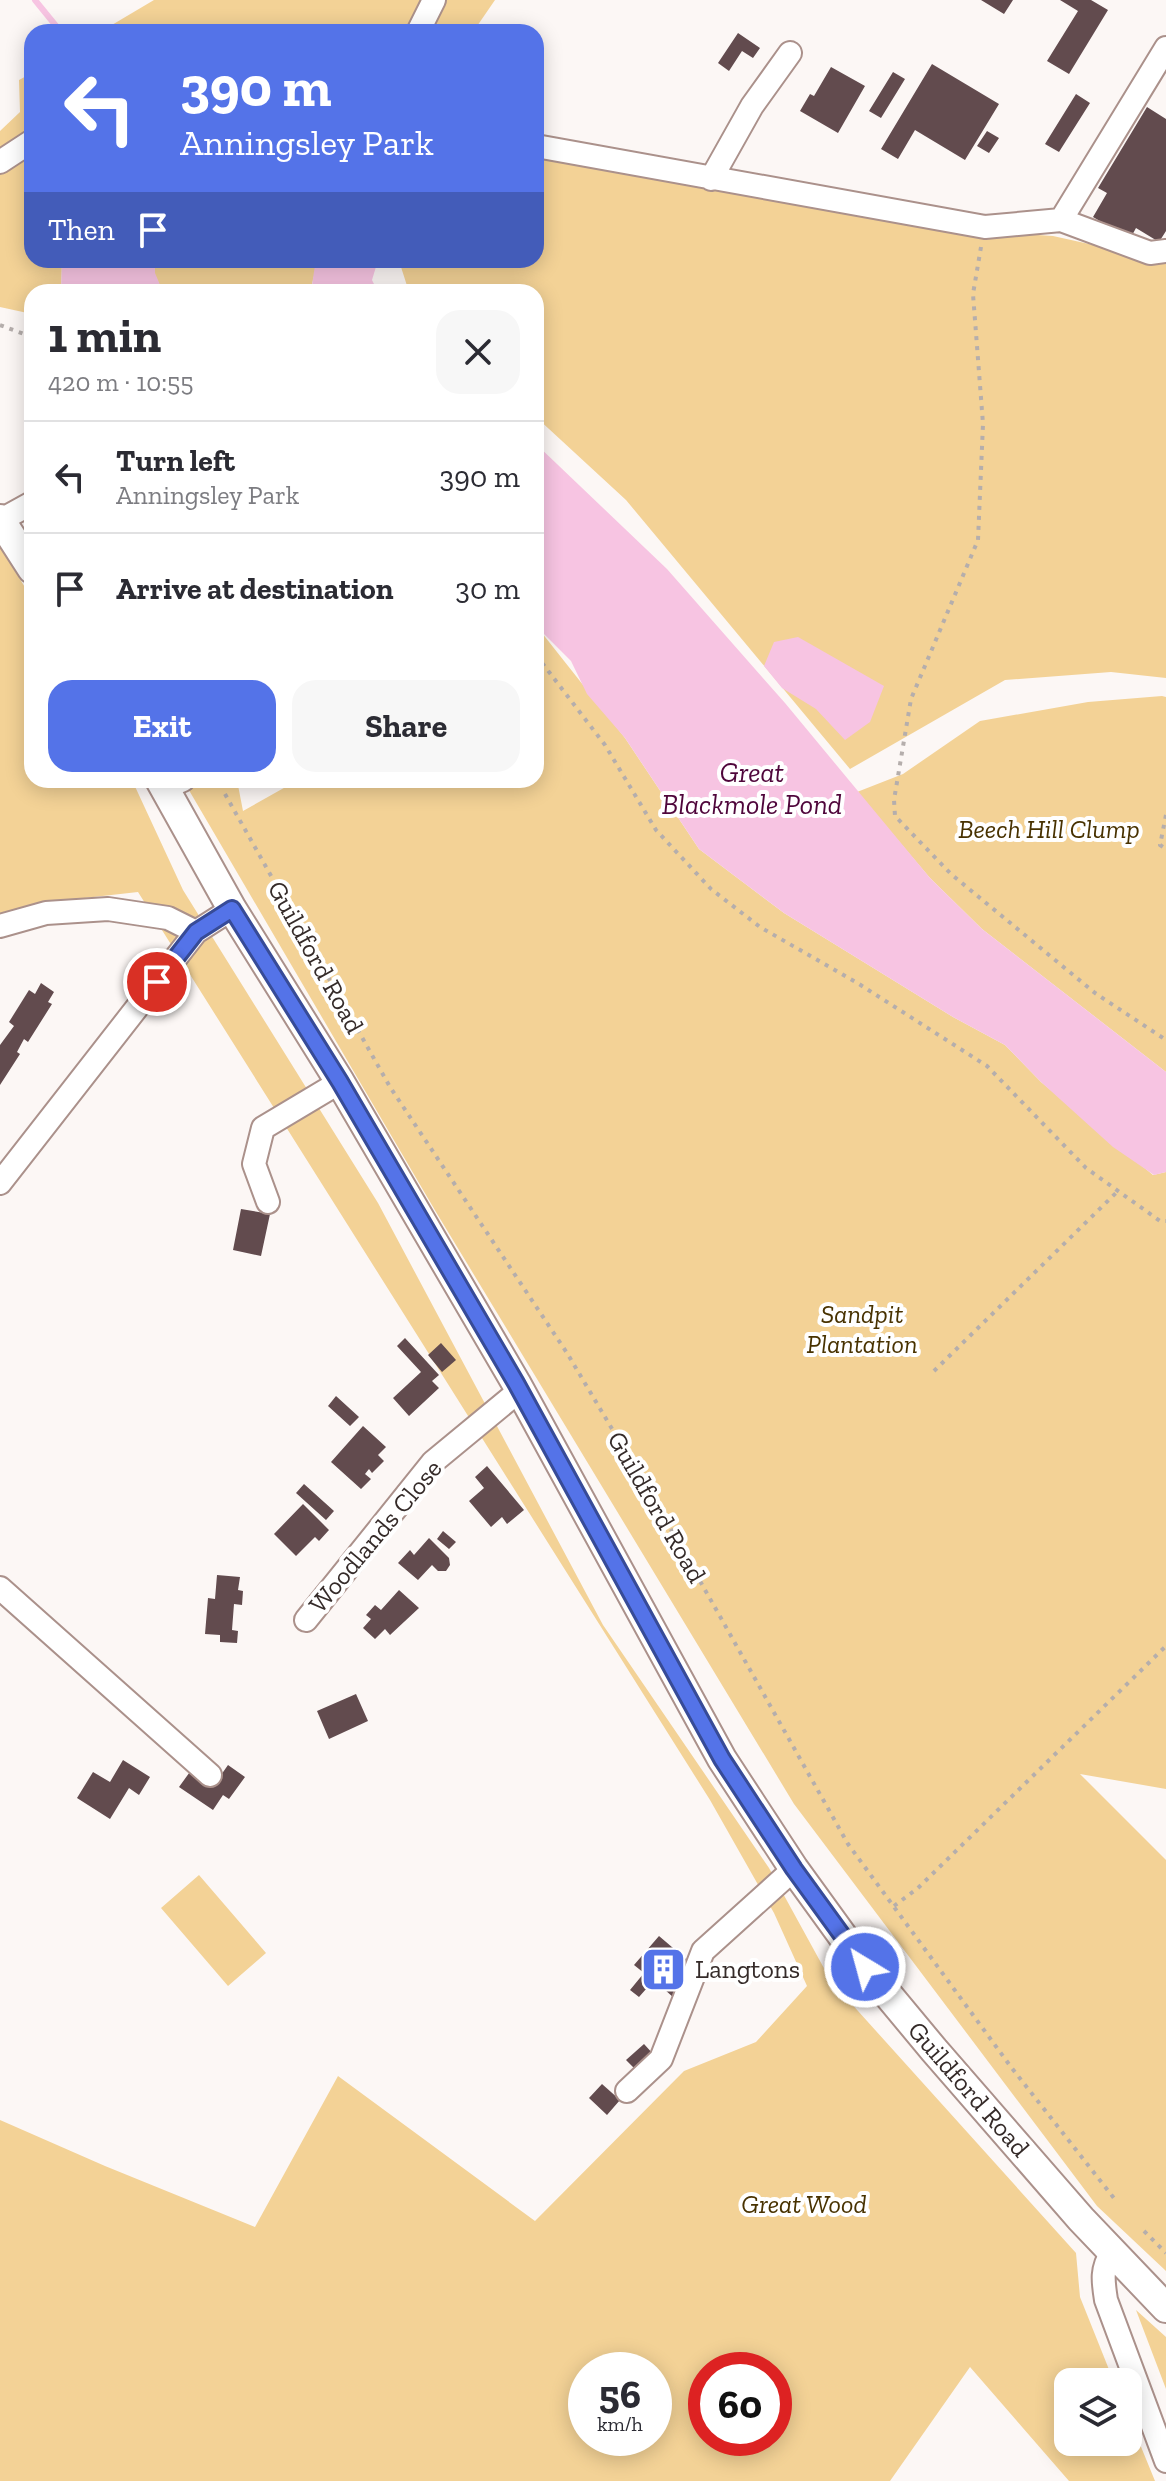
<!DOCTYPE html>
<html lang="en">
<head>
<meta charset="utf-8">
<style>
  :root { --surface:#fff; --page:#f7f7f7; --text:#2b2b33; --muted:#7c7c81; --line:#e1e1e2; --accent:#5473e8 }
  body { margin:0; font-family:"Zilla Slab",serif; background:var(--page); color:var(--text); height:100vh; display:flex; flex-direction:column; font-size:30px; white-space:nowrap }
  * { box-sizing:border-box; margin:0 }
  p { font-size:26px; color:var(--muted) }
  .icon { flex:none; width:44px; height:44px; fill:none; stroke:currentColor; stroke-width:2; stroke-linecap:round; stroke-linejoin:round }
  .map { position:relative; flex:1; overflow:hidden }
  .details { position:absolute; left:24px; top:284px; width:520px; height:504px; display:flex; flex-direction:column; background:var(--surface); border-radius:24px; box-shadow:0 4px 20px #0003 }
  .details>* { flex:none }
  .guide { position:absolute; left:24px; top:24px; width:520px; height:244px; border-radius:24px; box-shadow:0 4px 20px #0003; background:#5473e8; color:#fff; overflow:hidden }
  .controls { position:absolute; left:1054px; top:2368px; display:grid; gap:16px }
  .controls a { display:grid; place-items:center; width:88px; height:88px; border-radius:16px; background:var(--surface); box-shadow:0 4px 20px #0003; font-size:40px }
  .speed { position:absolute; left:568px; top:2352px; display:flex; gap:16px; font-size:40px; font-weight:700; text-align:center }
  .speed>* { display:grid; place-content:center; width:104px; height:104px; border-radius:50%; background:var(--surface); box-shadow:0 4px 20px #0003; line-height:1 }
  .speed small { font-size:20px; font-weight:400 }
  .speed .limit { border:12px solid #d22; background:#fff; color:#111 }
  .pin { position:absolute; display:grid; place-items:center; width:68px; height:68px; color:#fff; margin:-34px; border:4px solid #fff; border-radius:50%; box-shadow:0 2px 8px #0007 }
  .me { position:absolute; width:88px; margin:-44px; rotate:323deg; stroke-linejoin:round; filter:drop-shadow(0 0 6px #0008) }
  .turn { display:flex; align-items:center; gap:28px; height:168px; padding:0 24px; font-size:36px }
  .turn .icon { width:104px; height:104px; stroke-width:2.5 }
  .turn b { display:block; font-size:56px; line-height:68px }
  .then { display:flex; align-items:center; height:76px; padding:0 24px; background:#0003; gap:16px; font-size:30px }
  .round { display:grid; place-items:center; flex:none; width:84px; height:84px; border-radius:24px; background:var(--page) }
  .overview { display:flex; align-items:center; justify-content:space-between; height:136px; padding:0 24px }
  h1 { font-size:48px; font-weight:800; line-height:60px }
  .action { display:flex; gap:16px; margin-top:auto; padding:16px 24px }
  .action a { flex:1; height:92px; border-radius:24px; background:var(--accent); color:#fff; font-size:32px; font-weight:800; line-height:92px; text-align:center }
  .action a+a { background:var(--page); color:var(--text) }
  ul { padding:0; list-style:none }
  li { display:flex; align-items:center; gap:24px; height:112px; padding:0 24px; border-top:2px solid var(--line) }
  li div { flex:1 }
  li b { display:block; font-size:30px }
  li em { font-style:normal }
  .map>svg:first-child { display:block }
</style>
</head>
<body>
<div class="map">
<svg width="1166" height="2481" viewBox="0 0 1166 2481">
  <rect width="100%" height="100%" fill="#fcf7f5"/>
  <!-- green -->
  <path fill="#f3d296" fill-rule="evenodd" d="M154 0H495L473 32H100Z
    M32 73V260H62L61 292H32V314L0 307V131L20 112 19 80Z
    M536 155 949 229 1053 236 1166 261V678L1111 672 1005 680 850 769 626 500 536 417V292H409L401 267 396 260H536Z
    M155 260H318L310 292H163L154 273Z
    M0 546 32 599V780H132L183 890 378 1203 603 1625 769 1868 831 1981 1076 2253 1080 2297 1114 2382H1068V2442H1128V2415L1155 2481H1069L970 2367 890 2481H0V2120L105 2166 255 2227 338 2076 535 2221 684 2071 756 2042 807 1986 774 1913 710 1800 138 892 40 903 0 913ZM586 2370H654V2438H586ZM706 2370H774V2438H706Z
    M538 628 625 738 699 849 784 913 953 1017 1005 1045 1041 1082 1153 1175 1166 1172V1789L1080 1774 1166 1860V2271L1097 2206 794 1804 436 1212 183 780H237L243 811 298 780H536Z
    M1162 696 1166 697V1072L982 929 930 878 857 792 903 774 980 721 1088 702Z
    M199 1875 266 1953 228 1986 161 1908Z
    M1136 2310 1166 2337V2389Z"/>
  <!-- water -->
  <path fill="#f7c4e2" d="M62 260H155V273L163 292H61Z
    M321 260H378L372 280 378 292H311L315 265Z
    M536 444 667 569 785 703 930 878 982 929 1166 1072V1172L1154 1175 1113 1147 1041 1082 1005 1045 953 1017 784 913 699 849 625 738 587 694 571 661 536 626Z
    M798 637 884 686 870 722 845 740 816 709 782 688 764 666 774 642Z"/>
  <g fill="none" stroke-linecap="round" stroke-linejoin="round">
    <!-- stream -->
    <path stroke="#f7c4e2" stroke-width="6" d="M35 0 61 32"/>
  </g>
  <!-- building -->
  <path fill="#624b4e" d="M981 0H1013L1004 14Z
    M1060 0H1091L1108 10 1069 74 1047 61 1078 11Z
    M738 33 760 48 753 58 742 51 729 71 718 63Z
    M932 64 999 104 965 160 915 130 898 159 881 149Z
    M831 67 865 86 838 133 800 111 810 94 814 96Z
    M893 72 905 79 881 118 869 111Z
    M1076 94 1090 103 1059 152 1045 144Z
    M1147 107 1166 119V231L1159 242 1136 228 1130 239 1093 217 1107 193 1098 188Z
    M987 131 999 138 989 153 977 146Z
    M41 983 54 992 48 1002 52 1004 28 1042 24 1039 17 1052 20 1054 0 1085V1045L14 1026 9 1022 29 990 35 994Z
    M241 1209 270 1214 261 1256 233 1250Z
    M405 1338 439 1375 432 1381 439 1388 409 1416 393 1398 421 1372 397 1346Z
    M441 1343 456 1360 442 1372 428 1355Z
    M336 1396 359 1417 350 1426 328 1406Z
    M363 1426 386 1447 378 1455 384 1461 372 1473 369 1469 365 1474 371 1479 361 1489 331 1462Z
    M487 1466 524 1510 507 1524 502 1517 491 1527 469 1501 484 1488 475 1477Z
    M304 1484 334 1511 326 1520 296 1493Z
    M303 1504 329 1530 319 1541 315 1537 296 1556 274 1534Z
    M443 1531 456 1542 449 1549 437 1539Z
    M429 1538 449 1558 450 1565 446 1571H438L432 1565 418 1580 398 1563 410 1550 414 1555Z
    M217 1575 240 1577 238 1590 243 1591 242 1605 234 1604 232 1630 238 1631 237 1643 220 1642V1635L205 1634 208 1598 215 1599Z
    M399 1590 419 1608 390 1635 385 1629 375 1639 363 1628 371 1619 366 1615 375 1605 381 1610Z
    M356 1694 368 1721 329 1739 317 1711Z
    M123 1760 150 1777 139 1795 129 1788 110 1819 77 1798 93 1772 110 1782Z
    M228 1765 245 1777 229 1799 223 1795 213 1810 179 1787 192 1769 214 1785Z
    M659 1936 693 1965 674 1998 654 1980 639 1997 630 1990 644 1973 634 1965Z
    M644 2044 654 2055 636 2070 626 2060Z
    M602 2084 620 2100 607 2115 589 2098Z"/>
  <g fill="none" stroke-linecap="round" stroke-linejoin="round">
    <defs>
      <path id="minor" d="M418 32 434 0
        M536 146 985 227 1061 220 1150 253 1166 251
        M0 162 32 141
        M711 179 752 106 790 53
        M1061 220 1166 48
        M1 520 32 503
        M164 788 183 780
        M0 926 46 913 108 909 168 918 196 932
        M0 1183 196 932 232 909
        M268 1202 254 1164 263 1128 340 1082
        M0 1588 210 1775
        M306 1620 433 1462 519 1391
        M627 2091 661 2059 703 1951 794 1869
        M1112 2252C1101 2269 1103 2281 1106 2300L1166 2461"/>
      <path id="major" d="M0 519 32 569
        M160 780 232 909 340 1082 516 1383 722 1759 794 1869 865 1967 934 2050 1081 2219 1166 2308"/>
    </defs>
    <!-- minor casing -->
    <use href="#minor" stroke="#ab918b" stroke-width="26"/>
    <!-- major casing -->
    <use href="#major" stroke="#ab918b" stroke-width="32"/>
    <!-- path -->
    <path stroke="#b5aeac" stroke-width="4" stroke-dasharray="4 6" stroke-linecap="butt" d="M981 247 973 294 983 424 978 540 911 699 894 800 895 816 951 874 1095 993 1166 1040
      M0 325 32 337
      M536 655 605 745 656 830 711 889 760 927 859 984 987 1066 1086 1168 1160 1221H1166
      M225 794 390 1087 567 1353 659 1508 848 1844 1011 2067 1117 2202
      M1166 815 1160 845 1166 849
      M934 1371 1118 1191
      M894 1906 918 1888 1166 1646
      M1144 2231 1166 2253"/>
    <!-- minor -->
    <use href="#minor" stroke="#fff" stroke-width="22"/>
    <!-- major -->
    <use href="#major" stroke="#fff" stroke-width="28"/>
  </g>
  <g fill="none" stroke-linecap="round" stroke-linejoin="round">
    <defs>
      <path id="route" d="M157 982 196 932 232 909 340 1082 516 1383 722 1759 794 1869 865 1967"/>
    </defs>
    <!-- route casing -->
    <use href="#route" stroke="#374b97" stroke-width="20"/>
    <!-- route -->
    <use href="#route" stroke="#5473e8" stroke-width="14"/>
  </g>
  <!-- icons -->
  <defs>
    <symbol id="building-square" viewBox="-11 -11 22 22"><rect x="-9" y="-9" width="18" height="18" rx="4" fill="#5473e8" stroke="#fff"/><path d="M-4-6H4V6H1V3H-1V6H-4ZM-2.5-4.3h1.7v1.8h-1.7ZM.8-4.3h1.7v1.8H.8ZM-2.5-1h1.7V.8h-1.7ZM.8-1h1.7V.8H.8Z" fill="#fff"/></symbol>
  </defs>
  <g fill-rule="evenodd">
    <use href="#building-square" x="638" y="1944" width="51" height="51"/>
  </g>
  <g text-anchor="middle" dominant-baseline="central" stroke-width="8" stroke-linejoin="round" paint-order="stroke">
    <!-- park labels -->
    <g font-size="26" font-style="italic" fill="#483200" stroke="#fff">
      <text x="1049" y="829">Beech Hill Clump</text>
      <text x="862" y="1314">Sandpit<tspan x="862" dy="30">Plantation</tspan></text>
      <text x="804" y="2204">Great Wood</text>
    </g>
    <!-- street labels -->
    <g font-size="26" fill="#352b29" stroke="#fff">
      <text transform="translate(316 957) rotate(61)">Guildford Road</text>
      <text transform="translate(657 1507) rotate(60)">Guildford Road</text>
      <text transform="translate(375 1536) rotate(-50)">Woodlands Close</text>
      <text transform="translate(969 2089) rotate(49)">Guildford Road</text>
    </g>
    <!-- poi labels -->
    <g font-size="26" fill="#352b29" stroke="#fff" text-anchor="start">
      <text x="695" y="1969">Langtons</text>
    </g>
    <!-- water labels -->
    <g font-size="28" font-style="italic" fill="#4f063b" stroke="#fff">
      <text x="752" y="772">Great<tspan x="752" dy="32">Blackmole Pond</tspan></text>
    </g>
  </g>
</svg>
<div class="controls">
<a><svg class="icon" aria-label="layers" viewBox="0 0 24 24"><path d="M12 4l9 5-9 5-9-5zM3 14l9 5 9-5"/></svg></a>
</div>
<div class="speed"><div>56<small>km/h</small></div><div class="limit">60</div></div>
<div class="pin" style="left:157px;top:982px;background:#d93025"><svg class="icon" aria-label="arrive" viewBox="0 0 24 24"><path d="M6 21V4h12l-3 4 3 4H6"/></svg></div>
<svg class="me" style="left:865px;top:1967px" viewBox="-20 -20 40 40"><circle r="17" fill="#5473e8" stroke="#fff" stroke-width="3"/><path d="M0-11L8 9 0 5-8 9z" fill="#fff"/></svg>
<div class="guide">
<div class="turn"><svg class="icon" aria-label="left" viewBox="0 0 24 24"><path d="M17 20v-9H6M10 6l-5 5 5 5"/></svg><div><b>390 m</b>Anningsley Park</div></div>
<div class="then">Then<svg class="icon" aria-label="arrive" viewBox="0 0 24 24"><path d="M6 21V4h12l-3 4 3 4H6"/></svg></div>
</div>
<section class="details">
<div class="overview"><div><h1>1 min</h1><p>420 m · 10:55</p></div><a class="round"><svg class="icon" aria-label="close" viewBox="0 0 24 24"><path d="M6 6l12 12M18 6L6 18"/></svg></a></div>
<ul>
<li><svg class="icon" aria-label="left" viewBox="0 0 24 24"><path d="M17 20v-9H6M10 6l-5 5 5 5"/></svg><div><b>Turn left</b><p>Anningsley Park</p></div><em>390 m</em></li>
<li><svg class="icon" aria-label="arrive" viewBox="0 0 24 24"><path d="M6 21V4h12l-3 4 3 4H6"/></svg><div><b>Arrive at destination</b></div><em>30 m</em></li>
</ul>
<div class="action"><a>Exit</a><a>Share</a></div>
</section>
</div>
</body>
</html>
